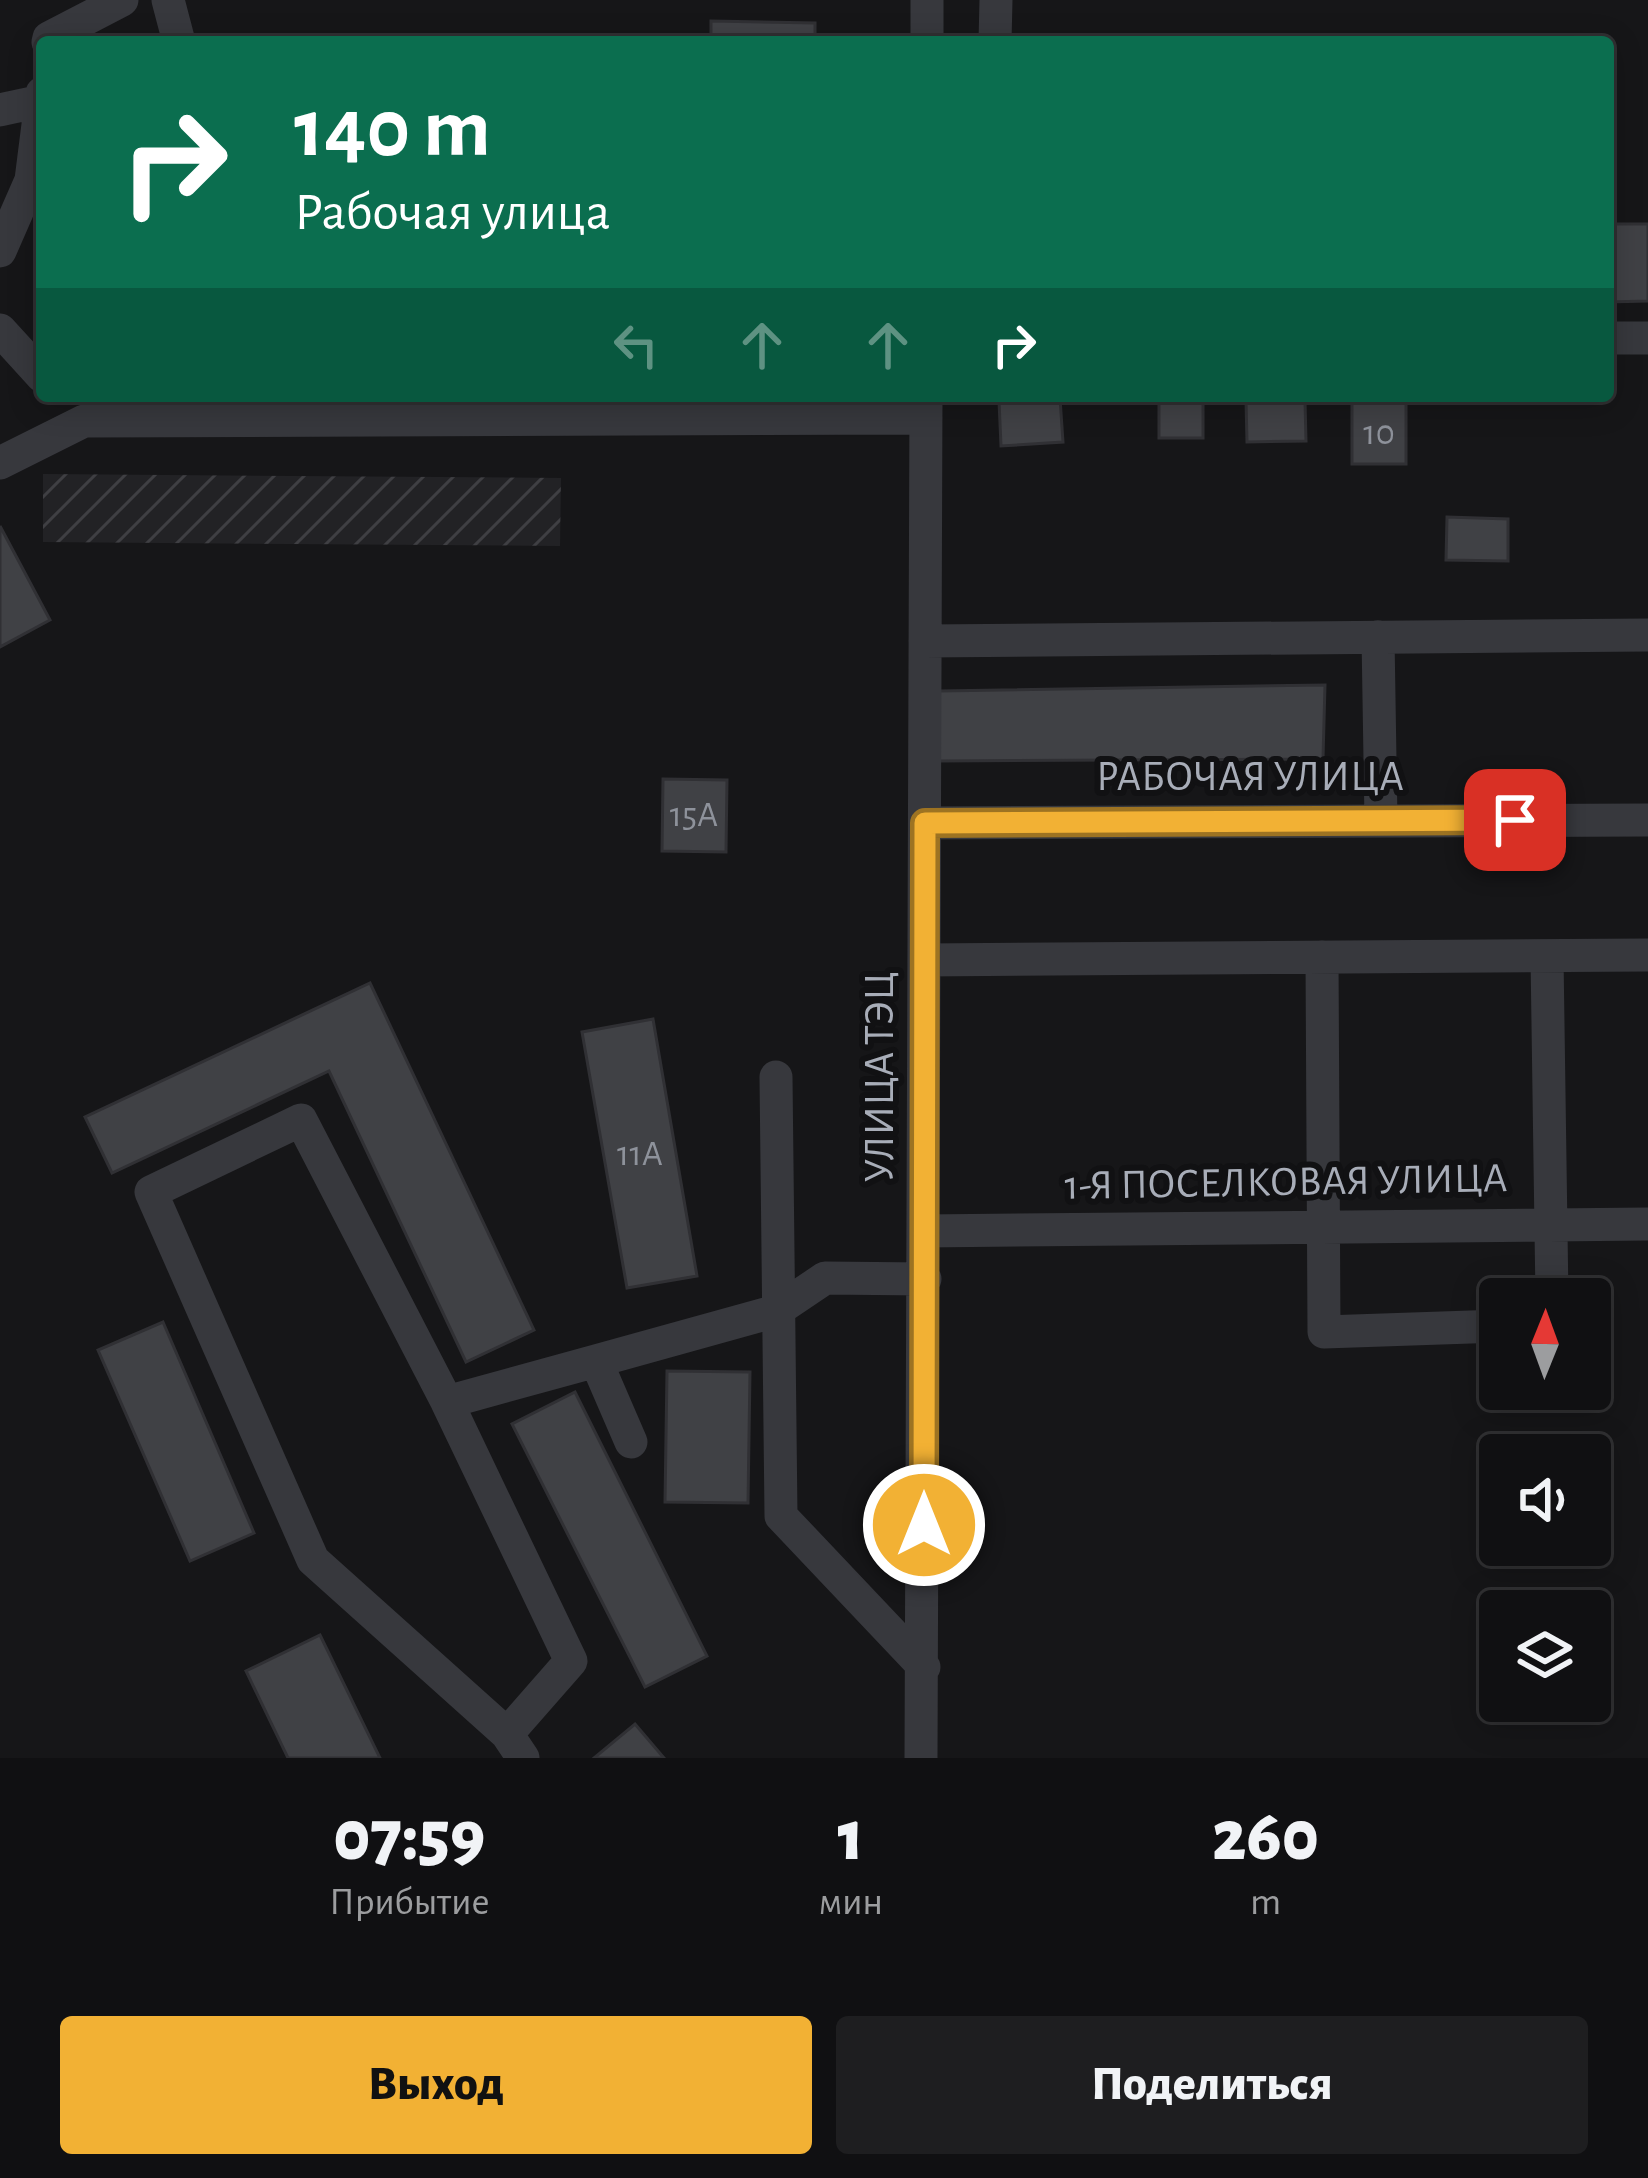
<!DOCTYPE html>
<html lang="ru">
<head>
<meta charset="utf-8">
<style>
  :root { --surface:#101012; --page:#1e1e20; --text:#f1f3f6; --muted:#9c9d9f; --line:#303032; --accent:#f2b134 }
  body { margin:0; font-family:"Alegreya Sans",sans-serif; background:var(--page); color:var(--text); height:100vh; display:flex; flex-direction:column; font-size:45px; white-space:nowrap }
  * { box-sizing:border-box; margin:0 }
  p { font-size:39px; color:var(--muted) }
  .icon { flex:none; width:66px; height:66px; fill:none; stroke:currentColor; stroke-width:2; stroke-linecap:round; stroke-linejoin:round }
  .map { position:relative; height:1758px; overflow:hidden }
  .details { display:flex; flex-direction:column; background:var(--surface); flex:1 }
  .details>* { flex:none }
  .top-card { position:absolute; left:36px; top:36px; width:1578px; height:366px; border-radius:12px; box-shadow:0 6px 30px #0003,0 0 0 3px var(--line); background:#0b6e4f; color:#fff; overflow:hidden }
  .needle { width:78px; rotate:1deg }
  .fabs { position:absolute; left:1479px; top:1278px; display:grid; gap:24px }
  .fabs a { display:grid; place-items:center; width:132px; height:132px; border-radius:12px; background:var(--surface); box-shadow:0 6px 30px #0003,0 0 0 3px var(--line); font-size:60px }
  .pin { position:absolute; display:grid; place-items:center; width:102px; height:102px; color:#fff; margin:-51px; border-radius:24px; box-shadow:0 6px 18px #0006 }
  .me { position:absolute; width:132px; margin:-66px; rotate:0deg; stroke-linejoin:round; filter:drop-shadow(0 0 9px #0008) }
  .turn { display:flex; align-items:center; gap:42px; height:252px; padding:0 60px; font-size:54px }
  .turn .icon { width:156px; height:156px; stroke-width:2.5 }
  .turn b { display:block; font-size:84px; line-height:102px }
  .lanes { display:flex; align-items:center; height:114px; padding:0 60px; background:#0003; justify-content:center; gap:60px; direction:ltr }
  .lanes .off { opacity:.35 }
  .eta { display:flex; justify-content:space-evenly; align-items:center; height:204px; text-align:center }
  .eta b { font-size:72px; font-weight:800; line-height:84px }
  .button { display:flex; gap:24px; margin-top:auto; padding:24px 60px }
  .button a { flex:1; height:138px; border-radius:12px; background:var(--accent); color:#111; font-size:48px; font-weight:800; line-height:138px; text-align:center }
  .button a+a { background:var(--page); color:var(--text) }
  .map>svg:first-child { display:block }
</style>
</head>
<body>
<div class="map">
<svg width="1648" height="1758" viewBox="0 0 1648 1758">
  <defs>
    <pattern id="industrial-furrows" width="10" height="10" patternUnits="userSpaceOnUse" patternTransform="scale(3)"><rect width="10" height="10" fill="#222225"/><path d="M-1 1l2-2M0 10L10 0M9 11l2-2" fill="none" stroke="#3f3f43"/></pattern>
  </defs>
  <rect width="100%" height="100%" fill="#161618"/>
  <!-- industrial -->
  <path fill="url(#industrial-furrows)" d="M43 474 561 478 560 546 43 542Z"/>
  <!-- building -->
  <path fill="#404145" stroke="#303034" stroke-width="3" d="M711 21 815 23V42H711Z
    M1608 224H1648V301L1608 302Z
    M1159 396H1203V438H1159Z
    M1060 398 1063 442 1001 446 999 401Z
    M1305 400 1306 441 1247 442 1246 401Z
    M1352 402H1406V464H1352Z
    M1447 517 1508 519V561L1446 560Z
    M0 526 50 620 0 647Z
    M1325 685 1323 759 939 761V691Z
    M663 779 727 780 726 852 662 851Z
    M370 983 534 1330 466 1362 329 1071 112 1173 85 1117Z
    M653 1019 697 1276 627 1288 582 1032Z
    M163 1322 254 1533 190 1561 98 1350Z
    M667 1371 750 1372 748 1503 665 1502Z
    M575 1392 707 1656 645 1687 512 1424Z
    M320 1635 380 1758H288L246 1671Z
    M635 1724 664 1758H594Z"/>
  <g fill="none" stroke-linecap="round" stroke-linejoin="round">
    <!-- minor -->
    <path stroke="#37383d" stroke-width="33" d="M168 0 179 42
      M48 42 49 38 122 0
      M927 42V0
      M995 42 996 0
      M0 110 41 101
      M0 251 31 180 42 93
      M0 330 42 376
      M1608 338H1648
      M0 463 84 421 926 418
      M1378 637 1381 821
      M925 641 1648 635
      M925 823 1648 820
      M1547 956 1552 1299
      M1322 957 1324 1332 1500 1326
      M925 960 1648 955
      M776 1077 781 1516 924 1667
      M924 1231 1648 1224
      M596 1361 776 1311 825 1278 925 1279
      M447 1402 596 1361 631 1442
      M507 1734 571 1661 447 1402 301 1120 151 1192 313 1560 507 1734 523 1758
      M921 1758 926 396"/>
  </g>
  <g fill="none" stroke-linecap="round" stroke-linejoin="round">
    <defs>
      <path id="route" d="M924 1525 925 823 1515 820"/>
    </defs>
    <!-- route casing -->
    <use href="#route" stroke="#9d7322" stroke-width="30"/>
    <!-- route -->
    <use href="#route" stroke="#f2b134" stroke-width="21"/>
  </g>
  <g text-anchor="middle" dominant-baseline="central" stroke-width="12" stroke-linejoin="round" paint-order="stroke">
    <!-- number labels -->
    <g font-size="36" fill="#8e929b">
      <text x="1379" y="433">10</text>
      <text x="694" y="815">15А</text>
      <text x="640" y="1154">11А</text>
    </g>
    <!-- street labels -->
    <g font-size="42" fill="#a8adb8" stroke="#111113">
      <text x="1250" y="777">РАБОЧАЯ УЛИЦА</text>
      <text transform="translate(880 1077) rotate(-90)">УЛИЦА ТЭЦ</text>
      <text transform="translate(1286 1182) rotate(-1)">1-Я ПОСЕЛКОВАЯ УЛИЦА</text>
    </g>
  </g>
</svg>
<div class="fabs">
<a><svg class="needle" viewBox="-14 -14 28 28"><path d="M0-13l5 13h-10z" fill="#e53935"/><path d="M0 13l5-13h-10z" fill="#9c9d9f"/></svg></a>
<a><svg class="icon" aria-label="sound" viewBox="0 0 24 24"><path d="M4 9h4l5-4v14l-5-4H4zM17 9q2 3 0 6"/></svg></a>
<a><svg class="icon" aria-label="layers" viewBox="0 0 24 24"><path d="M12 4l9 5-9 5-9-5zM3 14l9 5 9-5"/></svg></a>
</div>
<div class="pin" style="left:1515px;top:820px;background:#d93025"><svg class="icon" aria-label="arrive" viewBox="0 0 24 24"><path d="M6 21V4h12l-3 4 3 4H6"/></svg></div>
<svg class="me" style="left:924px;top:1525px" viewBox="-20 -20 40 40"><circle r="17" fill="#f2b134" stroke="#fff" stroke-width="3"/><path d="M0-11L8 9 0 5-8 9z" fill="#fff"/></svg>
<div class="top-card">
<div class="turn"><svg class="icon" aria-label="right" viewBox="0 0 24 24"><path d="M7 20v-9h11M14 6l5 5-5 5"/></svg><div><b>140 m</b>Рабочая улица</div></div>
<div class="lanes"><svg class="icon off" aria-label="left" viewBox="0 0 24 24"><path d="M17 20v-9H6M10 6l-5 5 5 5"/></svg><svg class="icon off" aria-label="ahead" viewBox="0 0 24 24"><path d="M12 20V5M6 11l6-6 6 6"/></svg><svg class="icon off" aria-label="ahead" viewBox="0 0 24 24"><path d="M12 20V5M6 11l6-6 6 6"/></svg><svg class="icon" aria-label="right" viewBox="0 0 24 24"><path d="M7 20v-9h11M14 6l5 5-5 5"/></svg></div>
</div>
</div>
<section class="details">
<div class="eta">
<div><b>07:59</b><p>Прибытие</p></div>
<div><b>1</b><p>мин</p></div>
<div><b>260</b><p>m</p></div>
</div>
<div class="button"><a>Выход</a><a>Поделиться</a></div>
</section>
</body>
</html>
